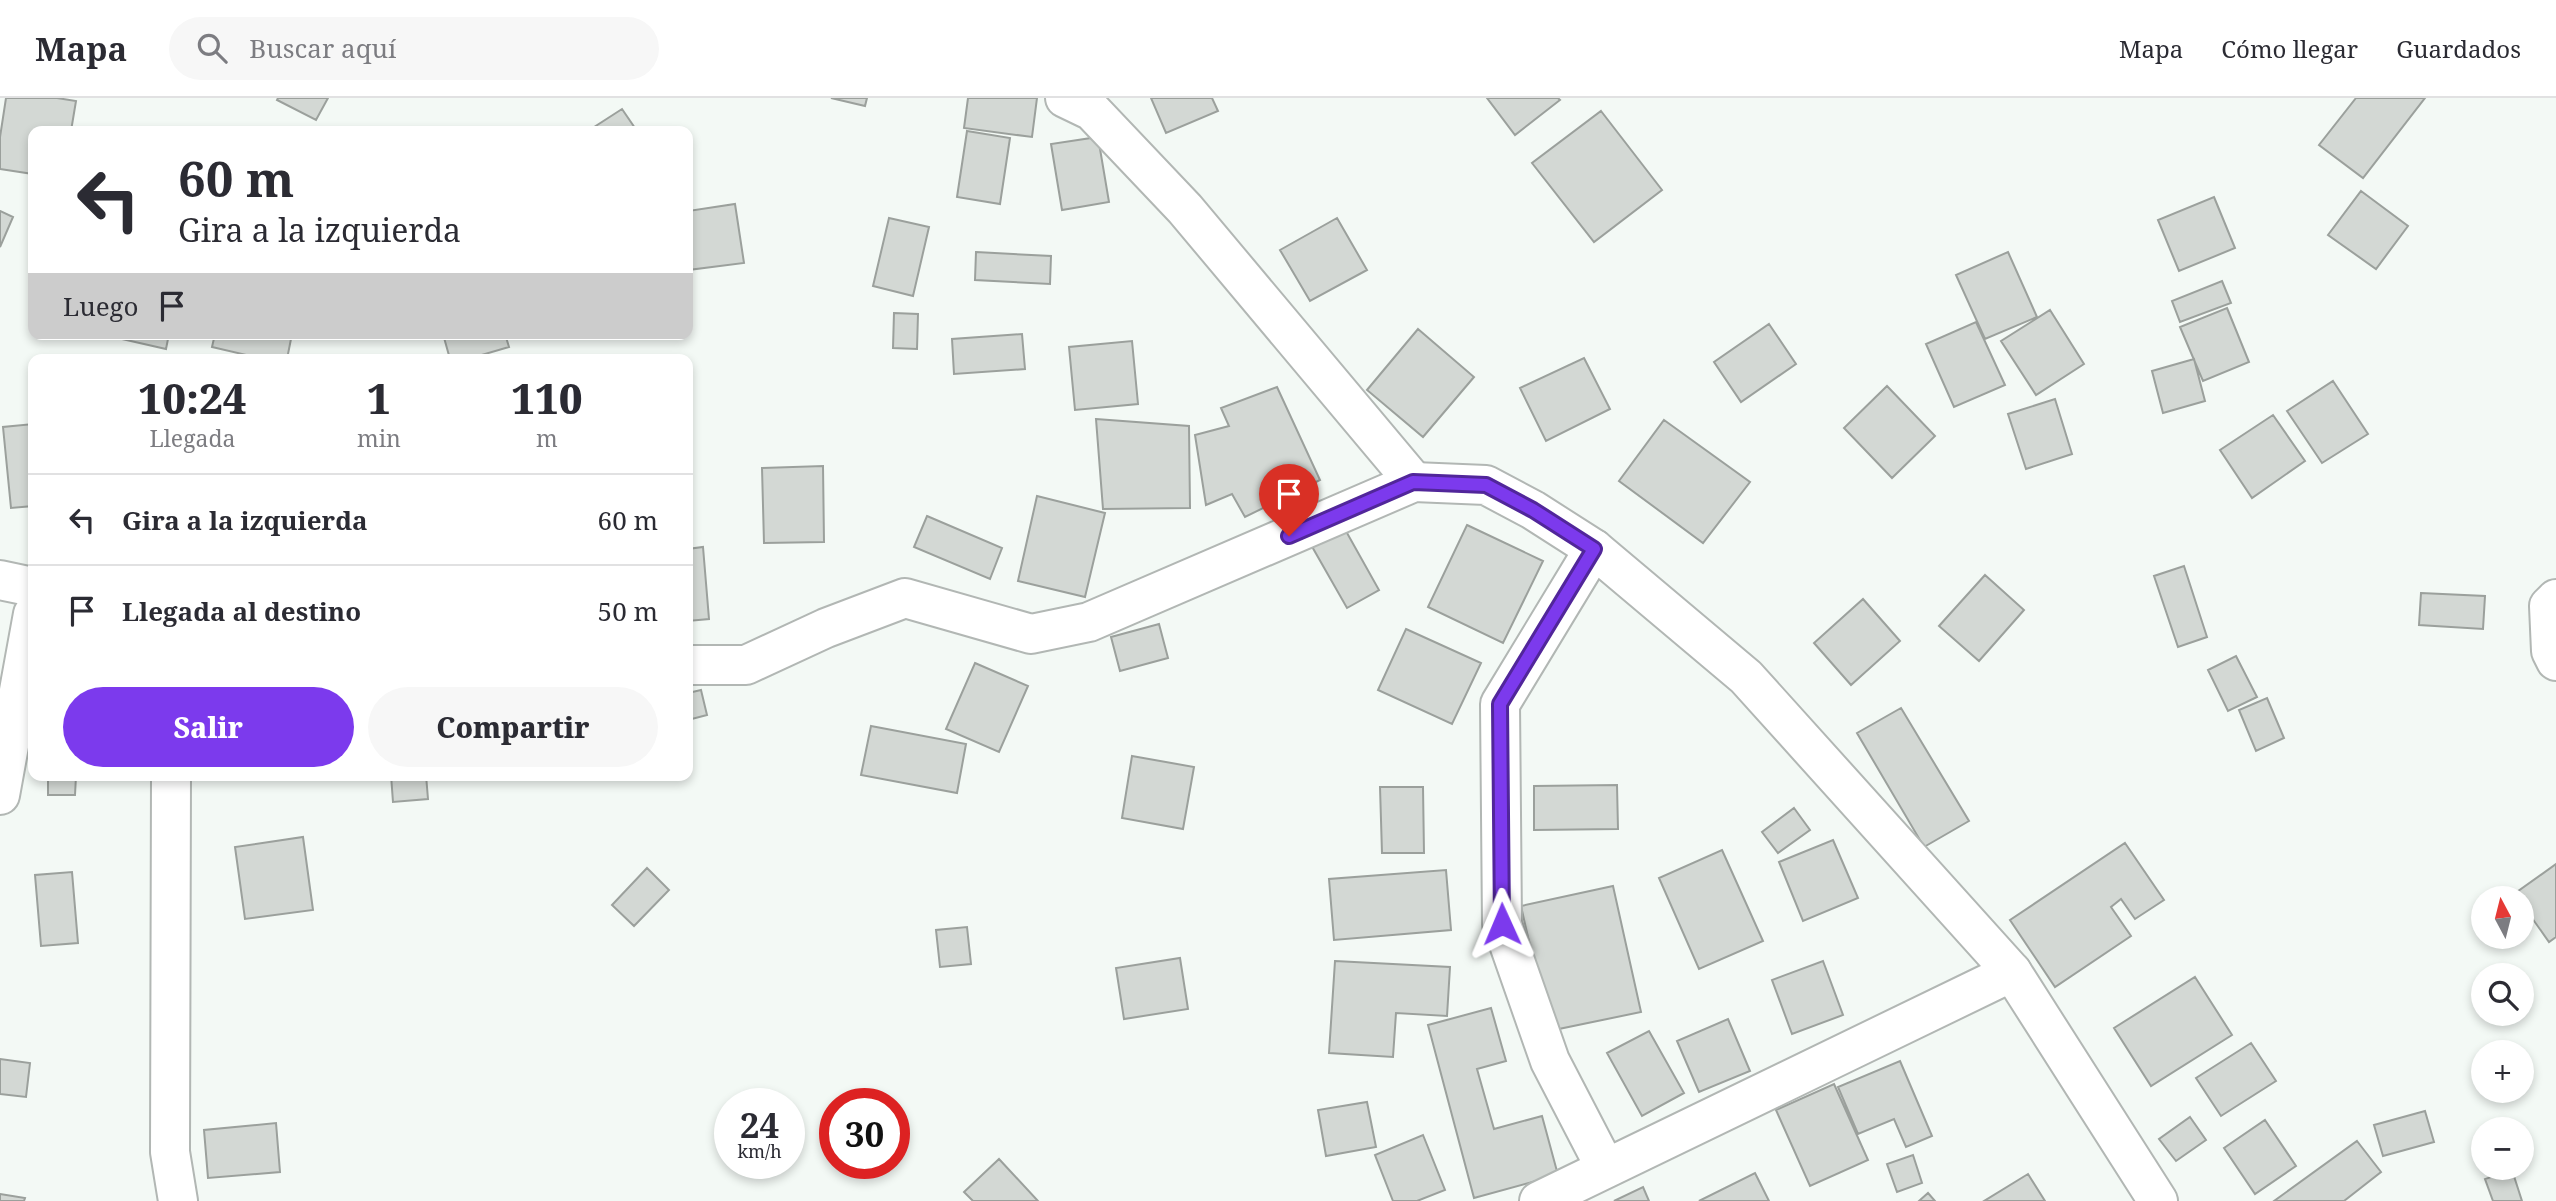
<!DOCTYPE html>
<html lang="es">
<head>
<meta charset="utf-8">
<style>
  :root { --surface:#fff; --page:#f7f7f7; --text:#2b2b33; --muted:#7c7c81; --line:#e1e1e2; --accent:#7c3aed }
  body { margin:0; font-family:"Noto Serif",serif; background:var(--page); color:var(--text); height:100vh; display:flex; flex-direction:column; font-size:26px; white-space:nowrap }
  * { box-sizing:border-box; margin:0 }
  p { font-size:23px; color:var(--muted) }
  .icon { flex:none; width:38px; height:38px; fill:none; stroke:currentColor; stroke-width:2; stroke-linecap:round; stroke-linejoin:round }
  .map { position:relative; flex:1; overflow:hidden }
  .panel { position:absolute; left:28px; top:256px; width:665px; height:427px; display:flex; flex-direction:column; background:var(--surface); border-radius:14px; box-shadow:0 4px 10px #0003 }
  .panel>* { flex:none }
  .guide { position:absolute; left:28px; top:28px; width:665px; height:214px; border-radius:14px; box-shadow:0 4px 10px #0003; background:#fff; color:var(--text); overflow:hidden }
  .needle { width:46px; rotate:353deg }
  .fabs { position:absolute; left:2471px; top:788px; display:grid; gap:14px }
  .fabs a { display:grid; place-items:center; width:63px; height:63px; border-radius:50%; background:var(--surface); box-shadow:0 4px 10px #0003; font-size:35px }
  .speed { position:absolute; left:714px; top:990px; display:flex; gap:14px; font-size:35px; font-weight:700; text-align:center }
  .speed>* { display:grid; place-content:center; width:91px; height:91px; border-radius:50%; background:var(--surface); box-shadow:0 4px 10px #0003; line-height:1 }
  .speed small { font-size:18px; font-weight:400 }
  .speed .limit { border:10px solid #d22; background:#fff; color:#111 }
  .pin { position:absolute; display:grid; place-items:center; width:60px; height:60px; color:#fff; margin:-72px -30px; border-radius:50% 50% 50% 0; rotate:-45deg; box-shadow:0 0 7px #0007 }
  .pin .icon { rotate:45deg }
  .me { position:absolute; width:77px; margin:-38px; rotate:359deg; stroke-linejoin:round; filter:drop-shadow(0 0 5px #0008) }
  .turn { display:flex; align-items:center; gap:24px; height:147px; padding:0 35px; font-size:32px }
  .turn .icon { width:91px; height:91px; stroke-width:2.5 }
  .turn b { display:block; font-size:49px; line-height:60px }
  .then { display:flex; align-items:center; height:66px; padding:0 35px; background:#0003; gap:14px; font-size:26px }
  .eta { display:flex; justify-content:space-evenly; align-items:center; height:119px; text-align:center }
  .eta b { font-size:42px; font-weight:800; line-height:49px }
  .cta { display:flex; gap:14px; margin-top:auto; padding:14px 35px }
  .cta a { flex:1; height:80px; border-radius:42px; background:var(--accent); color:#fff; font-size:28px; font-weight:800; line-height:80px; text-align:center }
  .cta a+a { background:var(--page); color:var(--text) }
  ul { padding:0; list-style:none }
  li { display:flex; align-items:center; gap:21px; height:91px; padding:0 35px; border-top:2px solid var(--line) }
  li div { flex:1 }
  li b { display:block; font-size:26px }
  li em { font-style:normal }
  header { display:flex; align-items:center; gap:42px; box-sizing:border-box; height:98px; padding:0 35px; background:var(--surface); border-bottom:2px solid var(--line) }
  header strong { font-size:33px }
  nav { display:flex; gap:38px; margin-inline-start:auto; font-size:24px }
  .search { width:490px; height:63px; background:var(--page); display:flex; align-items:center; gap:18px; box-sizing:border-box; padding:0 24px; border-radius:38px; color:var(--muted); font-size:26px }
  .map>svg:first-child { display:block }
</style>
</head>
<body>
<header>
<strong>Mapa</strong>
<div class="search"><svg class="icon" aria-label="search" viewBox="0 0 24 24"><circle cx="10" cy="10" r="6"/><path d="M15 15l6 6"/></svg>Buscar aquí</div>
<nav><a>Mapa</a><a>Cómo llegar</a><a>Guardados</a></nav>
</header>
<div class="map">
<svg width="2556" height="1103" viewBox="0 0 2556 1103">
  <rect width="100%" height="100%" fill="#f3f9f5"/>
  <!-- building -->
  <path fill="#d3d8d4" stroke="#9ba09c" stroke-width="2" d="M6 0H57L76 3 71 33H33V76L0 71V39Z
    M278 0H328L316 22 277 2Z
    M831 0H867L865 8Z
    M968 0H1037L1032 39 964 30Z
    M1151 0H1212L1218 13 1166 35Z
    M1487 0H1558L1560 2 1515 37Z
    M2356 0H2425L2363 80 2319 47Z
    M622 11 637 33H588Z
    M1601 13 1662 92 1594 144 1532 65Z
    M967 33 1010 40 1000 106 957 99Z
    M1098 39 1109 104 1062 112 1051 46Z
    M2361 93 2408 128 2376 171 2328 137Z
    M2214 99 2235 150 2179 173 2158 122Z
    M735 106 744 165 688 172V113Z
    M0 113 13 119 0 149Z
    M889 120 929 129 913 198 873 188Z
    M1337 120 1367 172 1310 203 1280 152Z
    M976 154 1051 158 1050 186 975 182Z
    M2008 154 2037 219 1985 241 1956 177Z
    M2222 183 2231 205 2180 224 2172 203Z
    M2227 210 2249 264 2203 283 2180 229Z
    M2050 212 2084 266 2036 297 2001 243Z
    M894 215 918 216 917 251 893 250Z
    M1976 224 2005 287 1954 309 1926 246Z
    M1769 226 1796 266 1741 304 1714 264Z
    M1418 231 1474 279 1423 339 1367 292Z
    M100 236H169L166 251Z
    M215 236H292L287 261H264L212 249Z
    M443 236H505L509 249 468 261H450Z
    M1022 236 1025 271 954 276 952 241Z
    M1132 243 1138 306 1075 312 1069 249Z
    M1584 260 1610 311 1546 343 1520 290Z
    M2194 261 2205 303 2163 315 2152 273Z
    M2333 283 2368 336 2322 365 2287 313Z
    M1887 288 1935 338 1892 380 1844 330Z
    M1277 289 1320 382 1245 419 1232 396 1206 407 1195 337 1229 328 1221 310Z
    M2055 301 2072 356 2026 371 2008 316Z
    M2273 317 2305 363 2252 400 2220 352Z
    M1096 321 1189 328 1190 410 1103 411Z
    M1664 322 1750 384 1703 445 1619 383Z
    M33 326V408L11 410 3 329Z
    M823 368 824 444 764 445 762 370Z
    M1037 398 1105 415 1085 499 1018 483Z
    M927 418 1002 450 990 481 914 449Z
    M1342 426 1379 492 1347 510 1310 445Z
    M1467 427 1543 463 1503 545 1428 509Z
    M703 449 709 521 688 523V451Z
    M2184 468 2207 539 2178 549 2154 478Z
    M1985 477 2024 512 1979 563 1939 528Z
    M2421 495 2485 498 2483 531 2419 527Z
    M1863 501 1900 543 1851 587 1814 545Z
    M1159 526 1168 560 1120 573 1111 539Z
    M1406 531 1481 565 1452 626 1378 592Z
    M2236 558 2257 599 2228 613 2208 572Z
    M975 565 1028 588 999 654 946 631Z
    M701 592 707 617 688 622V595Z
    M2267 600 2284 640 2256 653 2239 612Z
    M1901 610 1969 723 1924 749 1857 635Z
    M871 628 966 646 957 695 861 677Z
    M1132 658 1194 669 1183 731 1122 720Z
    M48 677H134L76 678 75 697H48Z
    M391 677H426L428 701 393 704Z
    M1617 687 1618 731 1534 732V688Z
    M1380 689H1423L1424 755H1382Z
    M1794 710 1810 732 1778 755 1762 734Z
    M303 739 313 812 245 821 235 749Z
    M1833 742 1858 800 1803 823 1779 764Z
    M2125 745 2164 802 2135 821 2121 801 2111 809 2131 838 2055 889 2010 822Z
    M1722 752 1763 843 1699 871 1659 780Z
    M2556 766V839L2549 844 2522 806V800H2517L2514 796Z
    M647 770 669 792 634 828 612 807Z
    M1446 772 1451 832 1334 842 1329 781Z
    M72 774 78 845 41 848 35 777Z
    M1613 788 1641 914 1549 933 1521 808Z
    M967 829 971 866 940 869 936 832Z
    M1180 860 1188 911 1124 921 1116 870Z
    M1335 863 1450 869 1447 918 1396 915 1393 959 1329 955Z
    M1823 863 1843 917 1792 936 1772 882Z
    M2195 879 2232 937 2151 988 2114 930Z
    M1491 910 1506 963 1477 971 1494 1031 1542 1018 1558 1077 1474 1100 1428 927Z
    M1728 921 1750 973 1699 994 1677 943Z
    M1649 933 1684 995 1642 1018 1607 955Z
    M2251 945 2276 983 2221 1018 2196 980Z
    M0 961 30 965 26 999 0 996Z
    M1900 963 1932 1038 1906 1049 1894 1021 1858 1036 1838 989Z
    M1834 986 1868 1062 1810 1088 1776 1012Z
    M1367 1004 1376 1049 1326 1058 1318 1012Z
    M2425 1013 2434 1044 2383 1058 2374 1027Z
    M2190 1019 2206 1042 2176 1063 2159 1041Z
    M2265 1022 2296 1068 2255 1096 2224 1050Z
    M276 1025 280 1074 208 1080 204 1032Z
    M1423 1037 1445 1092 1417 1103H1393L1375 1057Z
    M2357 1043 2381 1074 2344 1103H2274Z
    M1913 1057 1922 1085 1897 1094 1887 1066Z
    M999 1061 1038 1103H973L964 1094Z
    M2512 1072 2522 1103H2493L2485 1081Z
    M1755 1075 1769 1103H1699Z
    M2028 1076 2045 1103H1984Z
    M1643 1089 1649 1103H1614Z
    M1928 1095 1935 1103H1919Z
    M0 1096 25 1100 24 1103H0Z"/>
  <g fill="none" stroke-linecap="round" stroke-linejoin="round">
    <defs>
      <path id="minor" d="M1065 0 1092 13 1185 111 1414 384
        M1594 451 1500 606 1502 826 1550 963 1605 1069
        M2556 501 2549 508 2551 553 2556 563
        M171 677 170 1054 178 1103
        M0 697 33 516
        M1539 1103 2012 874"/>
      <path id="tertiary" d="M0 482 33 489
        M688 567H746L826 530 905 500 1031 536 1089 524 1414 384 1486 387 1533 412 1594 451 1746 579 2012 874 2158 1103"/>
    </defs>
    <!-- minor casing -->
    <use href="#minor" stroke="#b2b7b4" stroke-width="42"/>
    <!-- tertiary casing -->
    <use href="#tertiary" stroke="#b2b7b4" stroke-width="42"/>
    <!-- minor -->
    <use href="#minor" stroke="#fff" stroke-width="38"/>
    <!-- tertiary -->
    <use href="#tertiary" stroke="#fff" stroke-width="38"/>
  </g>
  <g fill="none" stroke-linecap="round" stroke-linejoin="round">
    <defs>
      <path id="route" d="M1289 438 1413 384 1438 385 1486 387 1533 412 1594 451 1500 606 1502 826"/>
    </defs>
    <!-- route casing -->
    <use href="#route" stroke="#51269a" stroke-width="18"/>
    <!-- route -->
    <use href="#route" stroke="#7c3aed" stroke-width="12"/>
  </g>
</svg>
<div class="fabs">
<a><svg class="needle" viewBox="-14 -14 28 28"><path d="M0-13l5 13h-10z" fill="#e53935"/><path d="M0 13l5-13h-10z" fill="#7c7c81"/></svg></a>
<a><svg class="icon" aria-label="search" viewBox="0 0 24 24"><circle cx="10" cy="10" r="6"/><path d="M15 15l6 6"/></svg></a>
<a>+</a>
<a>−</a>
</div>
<div class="speed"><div>24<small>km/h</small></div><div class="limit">30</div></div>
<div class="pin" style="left:1289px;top:438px;background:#d93025"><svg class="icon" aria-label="arrive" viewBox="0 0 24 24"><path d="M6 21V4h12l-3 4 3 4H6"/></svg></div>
<svg class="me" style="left:1502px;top:826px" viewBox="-20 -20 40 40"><path d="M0-17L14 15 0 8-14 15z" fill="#7c3aed" stroke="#fff" stroke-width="4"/></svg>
<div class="guide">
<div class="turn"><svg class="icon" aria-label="left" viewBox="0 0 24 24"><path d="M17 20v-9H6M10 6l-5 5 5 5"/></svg><div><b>60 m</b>Gira a la izquierda</div></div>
<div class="then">Luego<svg class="icon" aria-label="arrive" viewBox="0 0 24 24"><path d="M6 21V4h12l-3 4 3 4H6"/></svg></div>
</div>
<section class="panel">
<div class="eta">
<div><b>10:24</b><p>Llegada</p></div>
<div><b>1</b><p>min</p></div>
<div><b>110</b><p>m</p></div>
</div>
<ul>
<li><svg class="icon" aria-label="left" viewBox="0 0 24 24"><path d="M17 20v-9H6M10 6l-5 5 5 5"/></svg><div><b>Gira a la izquierda</b></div><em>60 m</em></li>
<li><svg class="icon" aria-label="arrive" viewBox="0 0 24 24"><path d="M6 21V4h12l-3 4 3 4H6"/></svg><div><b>Llegada al destino</b></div><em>50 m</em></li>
</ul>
<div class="cta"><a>Salir</a><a>Compartir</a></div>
</section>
</div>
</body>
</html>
